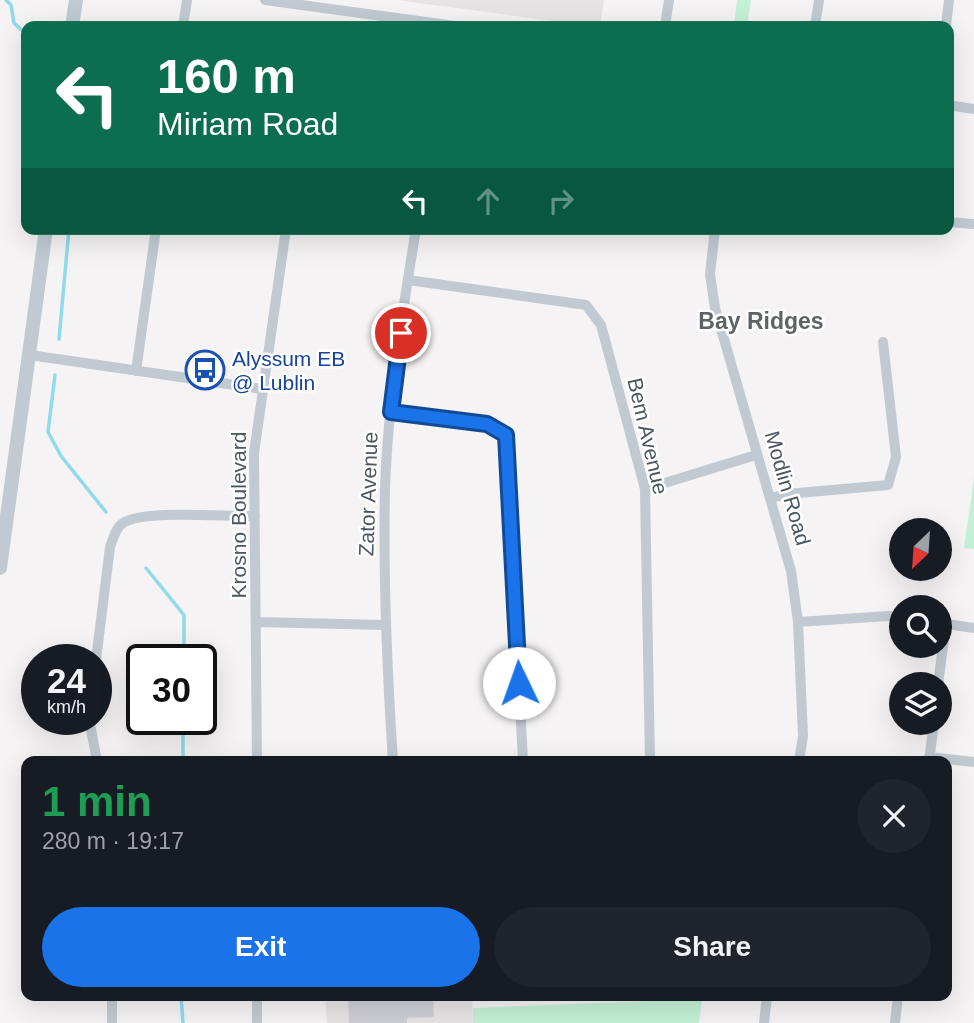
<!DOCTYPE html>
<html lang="en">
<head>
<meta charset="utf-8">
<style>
  :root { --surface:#171b24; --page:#20242c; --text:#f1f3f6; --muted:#9ea1a6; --accent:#1a73e8 }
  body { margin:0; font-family:Helvetica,sans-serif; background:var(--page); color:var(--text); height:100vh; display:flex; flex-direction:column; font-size:26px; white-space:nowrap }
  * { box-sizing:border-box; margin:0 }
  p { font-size:23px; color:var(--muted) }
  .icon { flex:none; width:38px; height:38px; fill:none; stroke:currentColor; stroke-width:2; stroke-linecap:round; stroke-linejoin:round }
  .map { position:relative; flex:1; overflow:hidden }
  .details { position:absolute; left:21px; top:756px; width:931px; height:245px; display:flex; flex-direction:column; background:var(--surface); border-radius:14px; box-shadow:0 7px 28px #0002 }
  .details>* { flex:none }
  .hud { position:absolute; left:21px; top:21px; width:933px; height:214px; border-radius:14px; box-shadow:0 7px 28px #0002; background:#0b6e4f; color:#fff; overflow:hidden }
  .needle { width:46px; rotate:205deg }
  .controls { position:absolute; left:889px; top:518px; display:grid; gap:14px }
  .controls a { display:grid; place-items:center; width:63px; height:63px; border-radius:50%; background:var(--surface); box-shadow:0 7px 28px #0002; font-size:35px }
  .speed { position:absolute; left:21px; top:644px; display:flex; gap:14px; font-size:35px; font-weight:700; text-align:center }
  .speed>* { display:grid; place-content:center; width:91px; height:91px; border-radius:50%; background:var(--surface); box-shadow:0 7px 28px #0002; line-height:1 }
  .speed small { font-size:18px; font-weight:400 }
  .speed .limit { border:4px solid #111; border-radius:10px; background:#fff; color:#111 }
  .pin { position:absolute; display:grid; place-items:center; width:60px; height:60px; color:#fff; margin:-30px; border:4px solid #fff; border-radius:50%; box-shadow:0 2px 7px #0007 }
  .me { position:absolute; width:77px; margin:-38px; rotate:357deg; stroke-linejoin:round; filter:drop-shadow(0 0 5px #0008) }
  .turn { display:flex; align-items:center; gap:24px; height:147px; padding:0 21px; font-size:32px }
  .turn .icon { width:91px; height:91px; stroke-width:2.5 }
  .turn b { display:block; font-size:49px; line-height:60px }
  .lanes { display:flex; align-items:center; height:66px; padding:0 21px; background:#0003; justify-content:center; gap:35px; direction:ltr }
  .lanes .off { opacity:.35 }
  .round { display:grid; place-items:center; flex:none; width:74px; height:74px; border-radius:37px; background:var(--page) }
  .overview { display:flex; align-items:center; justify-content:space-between; height:119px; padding:0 21px }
  h1 { font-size:42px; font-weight:700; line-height:52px; color:#1e9e55 }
  .cta { display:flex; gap:14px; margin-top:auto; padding:14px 21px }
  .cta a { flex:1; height:80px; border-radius:42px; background:var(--accent); color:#fff; font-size:28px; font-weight:700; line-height:80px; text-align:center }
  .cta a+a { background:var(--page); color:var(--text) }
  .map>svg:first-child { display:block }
</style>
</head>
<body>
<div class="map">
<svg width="974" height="1023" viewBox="0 0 974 1023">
  <rect width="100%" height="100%" fill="#f5f3f3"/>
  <!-- education -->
  <path fill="#e6e4e5" d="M397 0H604L600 26H589Z
    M325 996H472L473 1023H327Z"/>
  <!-- green -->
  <path fill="#c3f1d5" d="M737 0H751L747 26H734Z
    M974 478V549L964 548Z
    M702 999 699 1023H473V1008Z"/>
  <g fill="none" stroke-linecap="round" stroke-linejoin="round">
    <!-- stream -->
    <path stroke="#90daee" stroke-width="3.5" d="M6 0 11 5 14 23 26 34
      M26 79V119
      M59 339 69 229
      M55 375 48 432 61 456 106 512
      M146 568 184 615V660
      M183 761V719
      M181 996 183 1023"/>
  </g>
  <!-- building -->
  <path fill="#cdcfd5" d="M348 996H433L434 1017 407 1018V1023H349Z"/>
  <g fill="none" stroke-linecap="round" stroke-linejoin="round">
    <!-- minor -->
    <path stroke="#c1cad2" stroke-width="10" d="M265 0 455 26
      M183 26 187 0
      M665 26 669 0
      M815 26 819 0
      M946 26 949 0
      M948 105 974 109
      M948 222 974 224
      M715 229 710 274 715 308 791 571 798 622 803 736 799 761
      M408 280 586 305 601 325 645 489 650 761
      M30 355 262 389
      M136 371 156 229
      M391 412 487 424 506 435 523 761
      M645 489 756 455
      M771 498 787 494 888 485 896 457 883 342
      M257 622 384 625
      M798 622 888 616 901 618
      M940 623 974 628
      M96 660 110 547C113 539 116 527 123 523 143 509 226 517 255 516
      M938 684 946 624
      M89 719 97 761
      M929 757 974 762
      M257 761 254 453 286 229
      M393 761C387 670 383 580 385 489 388 403 402 314 416 229
      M929 761 934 723
      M112 996V1023
      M257 996V1023
      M764 1023 767 996
      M895 1023 898 996"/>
    <!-- tertiary -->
    <path stroke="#c1cad2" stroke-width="14" d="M72 26 76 0
      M0 568 46 229"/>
  </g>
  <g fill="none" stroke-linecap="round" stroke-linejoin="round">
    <defs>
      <path id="route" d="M401 333 391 412 487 424 506 435 519 683"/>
    </defs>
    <!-- route casing -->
    <use href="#route" stroke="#114b97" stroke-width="18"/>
    <!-- route -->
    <use href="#route" stroke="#1a73e8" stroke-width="12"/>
  </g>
  <!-- icons -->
  <defs>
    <symbol id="bus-ring" viewBox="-11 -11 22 22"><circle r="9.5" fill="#fff" stroke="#1a4fb4" stroke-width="1.5"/><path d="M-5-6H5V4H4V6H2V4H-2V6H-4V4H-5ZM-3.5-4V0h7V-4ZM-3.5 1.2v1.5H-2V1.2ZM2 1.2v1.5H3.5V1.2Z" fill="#1a4fb4"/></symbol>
  </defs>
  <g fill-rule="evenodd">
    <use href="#bus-ring" x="183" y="348" width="44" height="44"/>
  </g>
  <g text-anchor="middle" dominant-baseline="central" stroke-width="5" stroke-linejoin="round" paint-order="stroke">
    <!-- transit labels -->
    <g font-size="21" fill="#164399" stroke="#fff" text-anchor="start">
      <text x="232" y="358">Alyssum EB<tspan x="232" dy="24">@ Lublin</tspan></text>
    </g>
    <!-- street labels -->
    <g font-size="21" fill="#4a5661" stroke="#fff">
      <text transform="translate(648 436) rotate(77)">Bem Avenue</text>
      <text transform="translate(788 488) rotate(74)">Modlin Road</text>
      <text transform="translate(368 494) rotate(-88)">Zator Avenue</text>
      <text transform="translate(238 515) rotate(-90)">Krosno Boulevard</text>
    </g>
    <!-- neighbourhood labels -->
    <g font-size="23" font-weight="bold" fill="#5f6368" stroke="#fff">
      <text x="761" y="321">Bay Ridges</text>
    </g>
  </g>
</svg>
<div class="controls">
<a><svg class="needle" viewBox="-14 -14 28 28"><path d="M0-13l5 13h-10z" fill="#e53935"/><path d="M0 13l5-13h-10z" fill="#9ea1a6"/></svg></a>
<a><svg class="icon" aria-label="search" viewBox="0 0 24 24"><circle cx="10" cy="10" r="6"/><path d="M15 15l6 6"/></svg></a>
<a><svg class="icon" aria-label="layers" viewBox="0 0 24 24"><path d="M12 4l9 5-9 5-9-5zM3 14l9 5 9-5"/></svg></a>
</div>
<div class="speed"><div>24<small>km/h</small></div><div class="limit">30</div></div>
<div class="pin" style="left:401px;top:333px;background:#d93025"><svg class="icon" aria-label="arrive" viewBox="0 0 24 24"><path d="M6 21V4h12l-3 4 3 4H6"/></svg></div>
<svg class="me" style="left:519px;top:683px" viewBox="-20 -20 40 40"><circle r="19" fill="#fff"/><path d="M0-13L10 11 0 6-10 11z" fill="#1a73e8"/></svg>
<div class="hud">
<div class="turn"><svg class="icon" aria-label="left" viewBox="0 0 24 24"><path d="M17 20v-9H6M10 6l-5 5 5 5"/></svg><div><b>160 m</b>Miriam Road</div></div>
<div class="lanes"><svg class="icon" aria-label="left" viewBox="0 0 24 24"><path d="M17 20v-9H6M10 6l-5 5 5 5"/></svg><svg class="icon off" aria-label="ahead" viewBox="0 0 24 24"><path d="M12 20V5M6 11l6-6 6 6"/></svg><svg class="icon off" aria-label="right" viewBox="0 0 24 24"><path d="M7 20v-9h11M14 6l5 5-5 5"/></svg></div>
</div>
<section class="details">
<div class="overview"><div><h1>1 min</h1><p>280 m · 19:17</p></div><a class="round"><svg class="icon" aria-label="close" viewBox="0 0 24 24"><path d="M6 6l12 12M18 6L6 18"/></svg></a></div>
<div class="cta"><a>Exit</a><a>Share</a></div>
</section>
</div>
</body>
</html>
